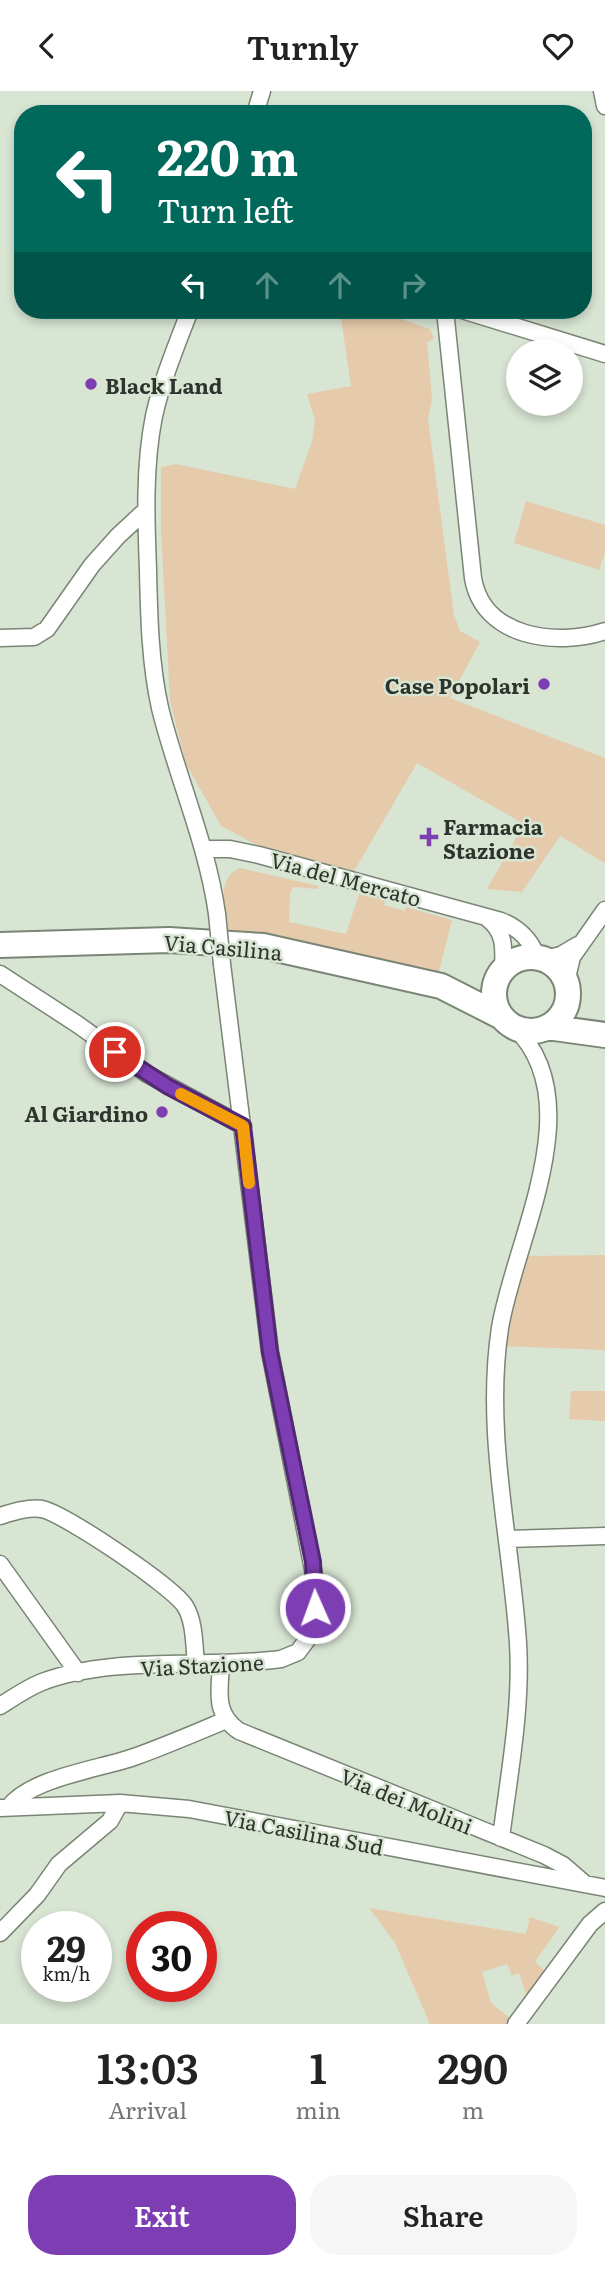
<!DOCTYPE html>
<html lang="en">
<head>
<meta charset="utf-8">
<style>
  :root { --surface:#fff; --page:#f6f6f6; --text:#222; --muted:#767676; --accent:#7e3eb3 }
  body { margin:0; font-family:Literata,serif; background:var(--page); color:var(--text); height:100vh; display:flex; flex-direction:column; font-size:26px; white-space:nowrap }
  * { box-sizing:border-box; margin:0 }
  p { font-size:23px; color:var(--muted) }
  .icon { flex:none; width:38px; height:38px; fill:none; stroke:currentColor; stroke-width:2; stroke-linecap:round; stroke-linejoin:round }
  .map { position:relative; height:1933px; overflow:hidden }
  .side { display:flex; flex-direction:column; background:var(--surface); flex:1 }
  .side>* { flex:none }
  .top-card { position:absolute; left:14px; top:14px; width:578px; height:214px; border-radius:28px; box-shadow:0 4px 10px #0003; background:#00695c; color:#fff; overflow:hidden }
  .tools { position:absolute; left:506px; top:248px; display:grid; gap:14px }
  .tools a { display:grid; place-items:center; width:77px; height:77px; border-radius:50%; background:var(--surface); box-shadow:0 4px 10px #0003; font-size:35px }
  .speed { position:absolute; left:21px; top:1820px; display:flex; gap:14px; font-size:35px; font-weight:700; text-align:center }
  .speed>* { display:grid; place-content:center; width:91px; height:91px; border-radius:50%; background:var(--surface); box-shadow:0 4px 10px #0003; line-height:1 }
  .speed small { font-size:18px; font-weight:400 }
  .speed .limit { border:10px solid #d22; background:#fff; color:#111 }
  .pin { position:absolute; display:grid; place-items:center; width:60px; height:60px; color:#fff; margin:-30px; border:4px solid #fff; border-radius:50%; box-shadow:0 2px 7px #0007 }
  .me { position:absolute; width:77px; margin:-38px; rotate:358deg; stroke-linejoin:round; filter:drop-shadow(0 0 5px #0008) }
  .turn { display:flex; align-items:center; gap:24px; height:147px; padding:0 28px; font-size:32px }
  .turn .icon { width:91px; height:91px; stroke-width:2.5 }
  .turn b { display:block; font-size:49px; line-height:60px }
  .lanes { display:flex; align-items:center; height:66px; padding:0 28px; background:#0003; justify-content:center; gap:35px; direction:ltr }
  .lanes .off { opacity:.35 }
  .eta { display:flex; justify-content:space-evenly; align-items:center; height:119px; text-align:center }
  .eta b { font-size:42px; font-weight:600; line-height:49px }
  .action { display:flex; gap:14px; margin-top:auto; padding:14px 28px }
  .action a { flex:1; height:80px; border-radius:28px; background:var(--accent); color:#fff; font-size:28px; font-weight:600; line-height:80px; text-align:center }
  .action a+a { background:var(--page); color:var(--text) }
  header { display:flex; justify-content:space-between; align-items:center; height:91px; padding:0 28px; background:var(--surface); font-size:32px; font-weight:600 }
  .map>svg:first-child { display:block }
</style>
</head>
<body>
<header><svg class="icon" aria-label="back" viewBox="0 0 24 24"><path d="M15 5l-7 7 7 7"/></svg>Turnly<svg class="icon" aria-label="heart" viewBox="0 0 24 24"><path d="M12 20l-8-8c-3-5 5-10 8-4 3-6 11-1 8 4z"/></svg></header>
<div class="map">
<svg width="605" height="1933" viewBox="0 0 605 1933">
  <rect width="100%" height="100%" fill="#d8e5d3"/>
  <!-- green -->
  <path fill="#e5caac" d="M340 219H375L430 238 434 248 427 251 432 307 428 328 454 524 460 540 480 551 450 607 605 667V772L560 745 522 801 487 798 524 733 417 672 353 782 255 753 221 735 186 673 170 610 161 438V376L176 373 295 398 312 350 315 329 307 303 351 295Z
    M526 410 605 434V462L599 479 514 452Z
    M240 777 319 795 317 798 293 796 290 803 289 831 346 843 359 803 385 809 384 814 405 820 406 816 452 829 438 884 228 844C226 822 214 787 240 777Z
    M605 1164V1259L504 1255C509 1225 513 1192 528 1165Z
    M571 1300H605V1330L569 1328Z
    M369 1817 526 1843 530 1826 559 1836 535 1871 547 1882 528 1908 519 1882 512 1885 507 1873 482 1881 491 1912 511 1928 506 1933H430L395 1852Z"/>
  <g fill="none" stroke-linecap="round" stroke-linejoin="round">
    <defs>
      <path id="minor" d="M602 0 605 15
        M255 23 262 0
        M190 219C177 253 162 289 154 325 144 375 146 428 148 479 149 525 150 572 160 617 177 686 207 752 217 823
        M445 219 473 487C483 547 557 556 605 540
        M462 219 605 263
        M0 547 34 546 47 538 92 474 118 445 146 419
        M203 758H230L259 764 501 830C519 837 530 848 537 866
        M487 827C505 840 504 857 503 878
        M544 868 561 864 578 854
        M0 883 77 933 147 983 243 1035
        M566 891 572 866 605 819
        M0 1425C13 1421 28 1416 42 1418 65 1423 172 1495 185 1515 195 1531 194 1555 196 1573
        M507 1448 605 1445
        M0 1473 78 1582
        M221 1572C220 1599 213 1622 239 1640L544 1764 563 1774 585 1793
        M0 1615C14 1606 27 1597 42 1591 114 1564 206 1578 281 1568L298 1561 309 1546 315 1524V1489L270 1261 222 873
        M9 1716C30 1687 100 1678 134 1666 165 1655 195 1642 226 1629
        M0 1717 120 1712 189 1718 605 1797
        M501 1747C509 1683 522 1617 518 1552 511 1447 484 1342 500 1237 514 1150 593 1009 513 935
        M0 1842 37 1804 59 1773 110 1730 120 1712
        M516 1933 590 1833 605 1820"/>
      <path id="primary" d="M0 854 169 849 263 855 441 895 502 926
        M494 903a37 37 0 1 1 74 0a37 37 0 1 1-74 0Z
        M547 936 605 944"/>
    </defs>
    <!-- minor casing -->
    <use href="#minor" stroke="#798575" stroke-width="19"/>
    <!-- primary casing -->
    <use href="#primary" stroke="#798575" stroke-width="28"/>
    <!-- minor -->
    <use href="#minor" stroke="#fff" stroke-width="16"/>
    <!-- primary -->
    <use href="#primary" stroke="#fff" stroke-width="24"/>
    <defs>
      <path id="minor-bridge" d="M217 823 222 873"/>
    </defs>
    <!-- minor-bridge casing -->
    <use href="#minor-bridge" stroke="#798575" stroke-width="19" stroke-linecap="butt"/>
    <!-- minor-bridge -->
    <use href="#minor-bridge" stroke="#fff" stroke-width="16"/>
  </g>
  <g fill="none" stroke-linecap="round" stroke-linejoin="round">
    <defs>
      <path id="route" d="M115 961 167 995 243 1035 270 1261 313 1471 315 1517"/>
    </defs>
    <!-- route casing -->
    <use href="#route" stroke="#522874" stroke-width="18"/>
    <!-- route -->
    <use href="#route" stroke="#7e3eb3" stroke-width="12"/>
    <!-- slow -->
    <path stroke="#f59e0b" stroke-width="12" d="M181 1003 243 1035 249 1092"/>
  </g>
  <!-- markers -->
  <g fill="#7e3eb3" stroke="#d8e5d3" stroke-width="2.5">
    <circle cx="91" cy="293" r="7"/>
    <circle cx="544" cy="593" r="7"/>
    <path d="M425.5 735.5h7v7h7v7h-7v7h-7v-7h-7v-7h7z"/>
    <circle cx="162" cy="1021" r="7"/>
  </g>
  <g text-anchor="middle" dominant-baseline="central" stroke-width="5" stroke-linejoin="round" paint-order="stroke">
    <!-- poi labels -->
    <g font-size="21" font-weight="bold" fill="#2e342d" stroke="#d8e5d3" text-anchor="start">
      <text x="105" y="293">Black Land</text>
      <text x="530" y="593" text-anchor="end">Case Popolari</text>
      <text x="443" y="734">Farmacia<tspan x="443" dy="24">Stazione</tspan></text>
      <text x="148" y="1021" text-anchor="end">Al Giardino</text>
    </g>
    <!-- street labels -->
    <g font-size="21" fill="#2e342d" stroke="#d8e5d3">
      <text transform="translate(346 787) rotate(15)">Via del Mercato</text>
      <text transform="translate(223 855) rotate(5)">Via Casilina</text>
      <text transform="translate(202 1573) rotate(-3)">Via Stazione</text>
      <text transform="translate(407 1709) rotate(22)">Via dei Molini</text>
      <text transform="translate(304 1740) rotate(11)">Via Casilina Sud</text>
    </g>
  </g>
</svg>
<div class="tools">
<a><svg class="icon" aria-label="layers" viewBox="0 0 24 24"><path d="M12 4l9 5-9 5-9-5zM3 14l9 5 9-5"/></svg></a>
</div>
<div class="speed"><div>29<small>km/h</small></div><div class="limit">30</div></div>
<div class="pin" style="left:115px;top:961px;background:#d93025"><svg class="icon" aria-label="arrive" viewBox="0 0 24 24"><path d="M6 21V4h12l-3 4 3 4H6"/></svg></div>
<svg class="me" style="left:315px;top:1517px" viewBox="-20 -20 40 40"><circle r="17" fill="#7e3eb3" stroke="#fff" stroke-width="3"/><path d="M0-11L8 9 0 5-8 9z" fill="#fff"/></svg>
<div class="top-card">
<div class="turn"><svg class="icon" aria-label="left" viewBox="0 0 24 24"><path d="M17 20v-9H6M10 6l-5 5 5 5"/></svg><div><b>220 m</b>Turn left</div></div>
<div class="lanes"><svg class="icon" aria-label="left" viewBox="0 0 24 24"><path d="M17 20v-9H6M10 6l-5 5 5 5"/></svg><svg class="icon off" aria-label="ahead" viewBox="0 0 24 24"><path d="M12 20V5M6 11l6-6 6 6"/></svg><svg class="icon off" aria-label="ahead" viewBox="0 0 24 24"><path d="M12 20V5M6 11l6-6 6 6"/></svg><svg class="icon off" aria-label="right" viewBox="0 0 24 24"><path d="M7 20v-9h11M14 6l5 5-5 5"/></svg></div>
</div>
</div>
<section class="side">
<div class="eta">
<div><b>13:03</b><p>Arrival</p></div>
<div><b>1</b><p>min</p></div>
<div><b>290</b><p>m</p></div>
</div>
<div class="action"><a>Exit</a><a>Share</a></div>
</section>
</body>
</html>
